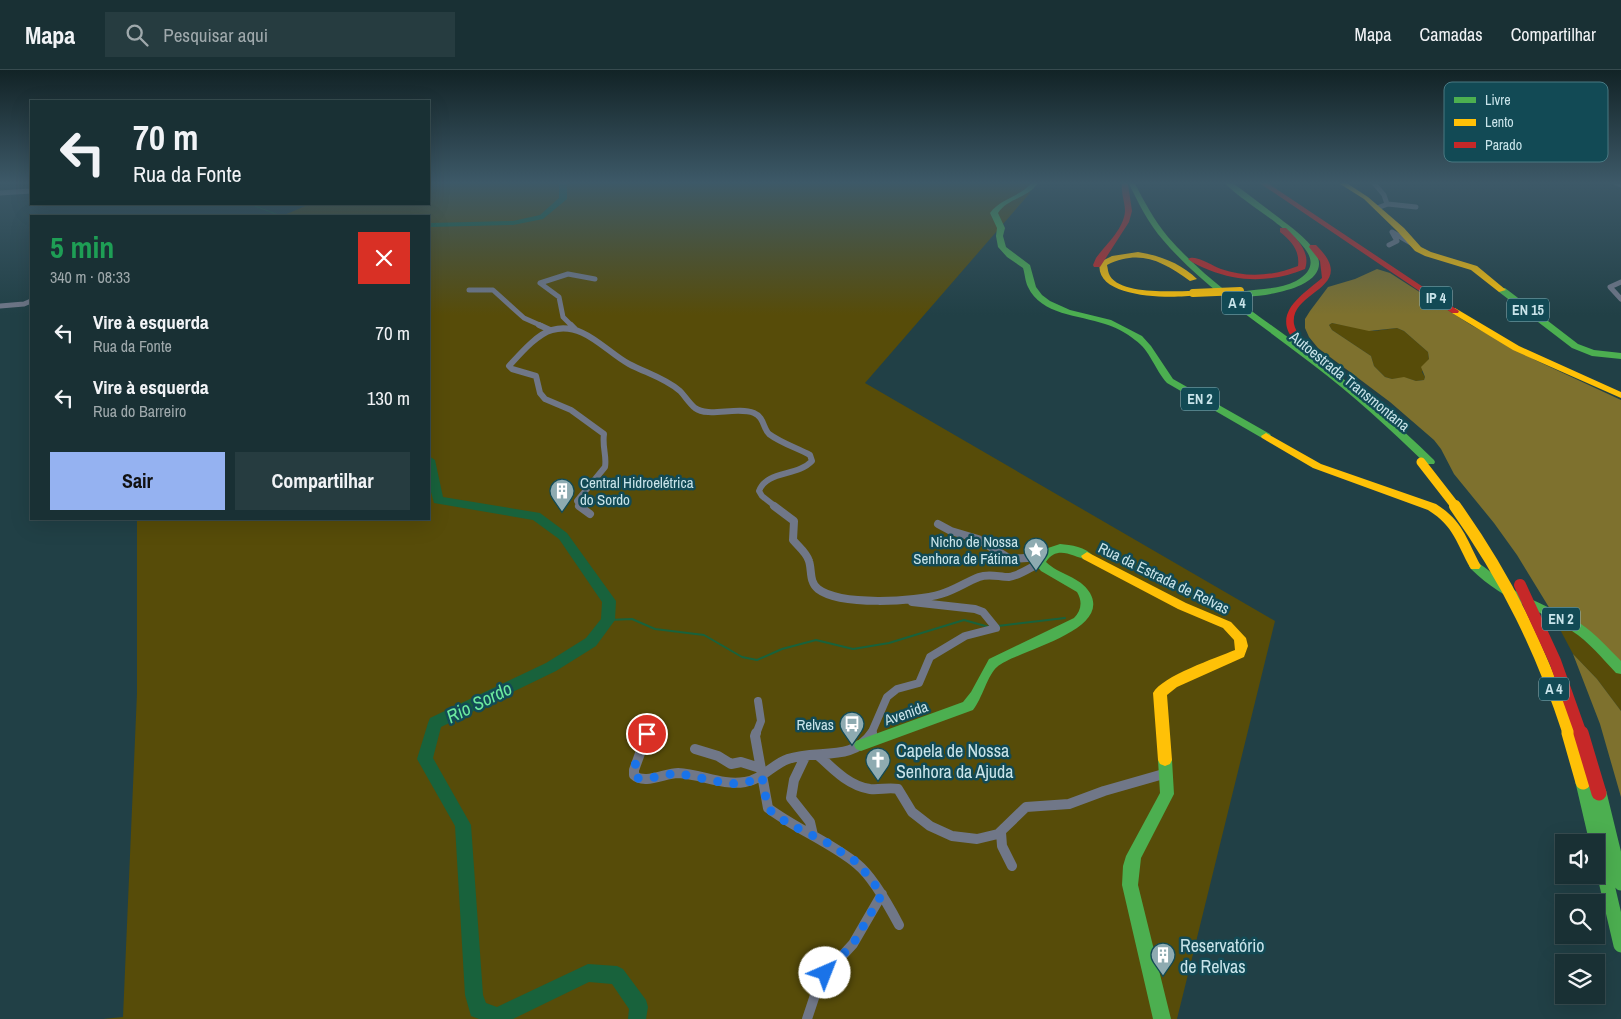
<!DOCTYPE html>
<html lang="pt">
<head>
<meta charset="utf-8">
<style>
  :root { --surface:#193034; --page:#263c40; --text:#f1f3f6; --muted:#9fa9ac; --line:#374b4f; --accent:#95b2f1 }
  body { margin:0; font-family:"Archivo Narrow",sans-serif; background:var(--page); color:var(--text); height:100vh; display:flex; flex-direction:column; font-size:19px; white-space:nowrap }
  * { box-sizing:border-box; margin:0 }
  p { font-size:16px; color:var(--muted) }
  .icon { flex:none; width:28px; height:28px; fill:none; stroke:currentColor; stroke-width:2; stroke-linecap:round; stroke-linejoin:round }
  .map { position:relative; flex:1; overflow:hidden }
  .drawer { position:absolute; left:30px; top:145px; width:400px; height:305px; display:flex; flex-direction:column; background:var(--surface); border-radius:0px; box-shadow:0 5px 20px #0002,0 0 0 1px var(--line) }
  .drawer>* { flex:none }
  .hud { position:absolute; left:30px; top:30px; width:400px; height:105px; border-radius:0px; box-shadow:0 5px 20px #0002,0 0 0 1px var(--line); background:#193034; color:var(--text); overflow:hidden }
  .tools { position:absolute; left:1555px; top:764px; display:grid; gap:10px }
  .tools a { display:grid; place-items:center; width:50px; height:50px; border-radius:0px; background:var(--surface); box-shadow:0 5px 20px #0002,0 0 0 1px var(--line); font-size:25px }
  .pin { position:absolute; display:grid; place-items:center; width:42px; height:42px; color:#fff; margin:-21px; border:2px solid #fff; border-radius:50%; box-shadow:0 1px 5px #0007 }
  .me { position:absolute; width:55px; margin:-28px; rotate:44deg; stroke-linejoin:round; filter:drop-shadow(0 0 4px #0008) }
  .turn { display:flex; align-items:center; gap:18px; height:105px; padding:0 20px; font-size:22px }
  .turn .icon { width:65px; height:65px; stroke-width:2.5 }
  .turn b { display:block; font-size:35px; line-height:42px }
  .round { display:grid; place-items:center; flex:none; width:52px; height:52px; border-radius:0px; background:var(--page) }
  .head { display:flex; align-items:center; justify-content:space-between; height:85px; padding:0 20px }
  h1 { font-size:30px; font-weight:700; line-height:38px; color:#1e9e55 }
  .primary-button { display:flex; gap:10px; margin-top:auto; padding:10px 20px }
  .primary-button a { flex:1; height:58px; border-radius:0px; background:var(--accent); color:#111; font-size:20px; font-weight:700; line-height:58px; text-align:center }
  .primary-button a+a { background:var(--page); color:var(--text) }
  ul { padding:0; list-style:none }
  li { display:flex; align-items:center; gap:15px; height:65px; padding:0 20px }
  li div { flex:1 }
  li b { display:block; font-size:19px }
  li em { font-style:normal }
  header { display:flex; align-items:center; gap:30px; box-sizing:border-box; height:70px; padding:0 25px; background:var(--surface); border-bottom:1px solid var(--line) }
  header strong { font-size:24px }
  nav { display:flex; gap:28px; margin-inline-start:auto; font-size:18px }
  .search { width:350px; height:45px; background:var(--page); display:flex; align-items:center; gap:12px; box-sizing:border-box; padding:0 18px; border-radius:0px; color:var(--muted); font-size:19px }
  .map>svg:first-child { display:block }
</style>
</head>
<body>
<header>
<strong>Mapa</strong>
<div class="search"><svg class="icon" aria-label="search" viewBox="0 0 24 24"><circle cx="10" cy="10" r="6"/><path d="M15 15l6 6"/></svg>Pesquisar aqui</div>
<nav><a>Mapa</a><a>Camadas</a><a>Compartilhar</a></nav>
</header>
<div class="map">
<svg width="1621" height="949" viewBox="0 0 1621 949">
  <rect width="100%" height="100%" fill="#214046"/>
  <!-- green -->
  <path fill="#574c09" d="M429 112H1030V123L865 313 1275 551 1177 949H103L123 947 137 623V449H429V146H282L310 134H429Z
    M1332 253 1374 261 1397 258 1404 261 1428 282 1429 289 1422 302 1425 307 1424 310 1416 311 1406 308 1392 309 1385 307 1374 296 1371 286 1332 260 1329 255Z
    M1554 548 1568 555 1621 604V641L1597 609 1573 584Z"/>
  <!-- forest -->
  <path fill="#7e712e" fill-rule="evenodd" d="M1377 199 1390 203 1471 255 1535 290 1621 330V594L1550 539 1517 485 1494 453 1454 404 1441 379 1434 370 1390 332 1318 278 1309 267 1305 258V249L1310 241 1328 217 1355 209ZM1332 253 1369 261 1397 258 1404 261 1428 282 1429 289 1421 297 1425 307 1424 310 1416 311 1404 307 1392 309 1385 307 1374 296 1371 286 1332 260 1329 255Z
    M1573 584 1597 609 1621 641V727L1600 654Z"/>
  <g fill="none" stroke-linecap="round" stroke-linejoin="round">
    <!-- stream-far1 -->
    <path stroke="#18623c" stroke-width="1" d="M250 134 281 146"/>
    <!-- stream -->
    <path stroke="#18623c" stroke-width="2" d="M608 550 632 549 655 559 704 565 742 587 757 590 782 579 816 570 853 579 889 573 964 550 989 557
      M998 556 1065 548"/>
    <!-- river -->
    <path fill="#18623c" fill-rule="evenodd" d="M559 112H567V129L543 149 513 155 429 157V153L513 151 540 145 559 128Z
      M429 386 435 390 443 427 540 443 567 463 616 531 615 550 596 576 556 601 441 657 433 688 471 755 483 925 486 933 497 937 588 894 617 896 623 899 646 930 648 937 646 949H628L629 939 612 914 589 912 513 949H479L471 946 465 925 455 756 417 689 428 653 430 648 546 593 586 568 601 549 602 532 559 469 533 450 434 433 429 415Z"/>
    <!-- street-far3 -->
    <path stroke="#707788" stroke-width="5" d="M1373 112 1384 125 1387 134
      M1614 112 1621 115
      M0 123 31 121
      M1377 138 1388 134 1416 137
      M1389 175 1397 171 1392 162 1411 173
      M1621 212 1610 217 1621 229
      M469 220H493L524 248 542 256
      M0 236 24 234 31 231
      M572 256 563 247 559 227 540 213 568 204 595 209"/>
    <!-- street-far2 -->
    <path stroke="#707788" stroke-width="6" d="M539 255 550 260
      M571 255 576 260
      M581 437 577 431 605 397C607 386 602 377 604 364L571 340 545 329 540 323 536 306 512 299 509 296C520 284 537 264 552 260 583 251 605 281 629 294 646 303 665 308 680 321 685 326 689 333 695 338 708 348 737 336 754 343 764 347 763 358 769 364 781 373 797 378 810 385L812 391C797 407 767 400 759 421L762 426 776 437"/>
    <!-- street-far1 -->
    <path stroke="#707788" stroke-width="8" d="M579 436 590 444
      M774 436 794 451 793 470C798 476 807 483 809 491 812 500 809 512 818 519 840 536 915 532 941 524 955 520 966 512 979 507 989 503 999 507 1009 507 1019 506 1031 497 1040 493
      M938 454 951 461 978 469 1010 489 1042 487
      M756 664 761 651 758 631
      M871 664 887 627 897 619 919 613 930 587 965 566 996 558 983 542 975 539 912 532"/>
    <!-- street -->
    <path stroke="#707788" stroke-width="10" d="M756 663 755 666 768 738C796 759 830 772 857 794 872 806 890 838 899 855
      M647 664 634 700V705C644 715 665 703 678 703 701 704 722 716 745 712 762 710 773 694 788 689 817 679 853 692 872 663
      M695 679 718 686 731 694 741 692 760 698
      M818 685C833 699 849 716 870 719 880 720 889 717 898 719L912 742 930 756 952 766 977 769 998 764 1026 737 1069 734 1104 721 1167 703
      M805 687 794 710 791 728 810 752 813 765
      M1001 762 1002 776 1012 796
      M807 949 820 910 853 874 882 824"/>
    <!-- fast -->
    <path fill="#4caf50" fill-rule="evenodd" d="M1032 112H1039C1027 129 1008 128 998 143L1005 158 1003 166 1006 177 1030 195 1036 217 1042 225 1050 231 1070 240 1111 250 1142 266 1151 276 1173 309 1270 364 1271 366 1270 368H1262L1167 313C1155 300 1150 280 1135 270 1127 263 1115 257 1105 254 1079 245 1041 245 1028 217 1025 211 1025 204 1023 198L1007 187 998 177 996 166 997 158 990 143C1001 128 1021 127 1032 112Z
      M1128 112H1134C1144 131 1154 150 1168 167 1211 216 1267 251 1319 290 1359 320 1397 354 1434 390L1435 392 1434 394H1426C1390 359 1353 325 1312 294 1261 254 1206 220 1163 170 1148 153 1138 132 1128 112Z
      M1224 112H1231C1247 123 1262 135 1278 147 1297 162 1345 193 1301 215 1286 222 1256 228 1240 226V222C1259 218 1279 220 1296 211 1332 191 1292 166 1275 152 1258 139 1238 127 1224 112Z
      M1499 218H1505L1578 274 1594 280 1621 283V289L1592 286 1572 278 1499 222Z
      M1060 474C1071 475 1086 477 1093 486L1087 490C1072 486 1057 475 1046 492 1059 505 1080 506 1090 523 1112 562 1017 580 997 597 988 604 982 629 973 640L861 681 856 679 854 675 856 671 963 632 971 622 989 589 1074 548C1081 541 1083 532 1077 522L1041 501 1034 493 1045 479Z
      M1475 492C1484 494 1499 511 1509 517 1532 532 1558 539 1581 554 1596 564 1608 578 1621 591V604L1616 603C1602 588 1589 572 1572 561 1536 537 1503 531 1471 499L1469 496 1471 493Z
      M1165 684 1170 686 1172 690 1174 724 1141 788 1138 815 1171 949H1153L1122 815 1123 796 1126 786 1160 723 1158 690 1160 686Z"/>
    <!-- slow -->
    <path fill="#ffc107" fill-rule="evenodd" d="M1337 112H1345L1368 127 1404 158 1421 177 1431 182 1477 196 1506 220 1499 222 1471 200 1425 186 1415 181 1398 162 1364 129Z
      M1138 182C1159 185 1182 194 1197 209L1190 211C1162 191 1140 179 1107 195 1108 199 1108 203 1110 206 1122 225 1173 221 1193 221L1197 223 1196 225C1173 229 1092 229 1100 192L1112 186Z
      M1455 238 1519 276 1621 322V328L1513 280 1452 243V239Z
      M1266 363 1321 394 1436 434C1464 452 1466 469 1481 496L1479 499H1471C1456 473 1455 457 1428 440L1313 398 1262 368 1261 366Z
      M1087 482 1186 533 1231 552 1246 568 1248 576 1244 587 1177 617 1167 625 1172 690 1170 694 1165 696 1160 694 1158 690 1153 623C1162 606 1216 588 1235 580L1234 570 1223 558 1178 539 1083 489 1081 486Z"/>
    <!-- jam -->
    <path fill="#c62828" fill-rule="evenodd" d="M1125 112 1128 114 1132 141 1129 152 1100 197H1094L1093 195 1096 188C1106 174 1124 159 1125 141 1125 132 1121 124 1122 114Z
      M1258 112H1266L1459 241 1458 243H1452Z
      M1280 158H1286C1297 169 1311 182 1305 199 1273 212 1242 213 1209 200 1202 197 1194 194 1188 189 1196 184 1212 196 1221 199 1247 208 1273 206 1298 196 1300 180 1291 171 1280 162Z
      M1310 175H1316C1361 219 1289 220 1294 254 1296 264 1304 270 1309 277L1305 280C1299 277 1292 269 1289 263 1277 239 1306 222 1322 208L1320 191 1309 177Z"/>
    <!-- fast-bridge -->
    <path stroke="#4caf50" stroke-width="15" d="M1583 712 1621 875
      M1599 723 1621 813"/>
    <!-- slow-bridge-far3 -->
    <path stroke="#ffc107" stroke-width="8" d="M1193 223 1240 221"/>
    <!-- slow-bridge-far2 -->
    <path stroke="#ffc107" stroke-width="9" d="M1421 392 1456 437"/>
    <!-- slow-bridge-far1 -->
    <path stroke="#ffc107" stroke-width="12" d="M1455 436C1507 509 1541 579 1569 664"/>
    <!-- slow-bridge -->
    <path stroke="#ffc107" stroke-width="15" d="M1569 663 1583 712"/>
    <!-- jam-bridge-far1 -->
    <path stroke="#c62828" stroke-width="12" d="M1520 515 1555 591 1581 664"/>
    <!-- jam-bridge -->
    <path stroke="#c62828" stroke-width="15" d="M1581 663 1599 723"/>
  </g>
  <!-- sky -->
  <linearGradient id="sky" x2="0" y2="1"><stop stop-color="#122326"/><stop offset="0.46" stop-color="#3d5968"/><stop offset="1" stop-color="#3d5968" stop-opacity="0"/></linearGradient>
  <rect width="1621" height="245" fill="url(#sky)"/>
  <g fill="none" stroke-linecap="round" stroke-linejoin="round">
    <!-- route -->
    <path stroke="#1a73e8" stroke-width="9" stroke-dasharray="0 16.2" d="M647 664 634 698V704L637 708 645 709 676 703 730 714 748 712 762 707 767 734 771 741 789 754 826 772 858 793 882 824 853 874 825 903"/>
  </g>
  <!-- icons -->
  <defs>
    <symbol id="building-pin" viewBox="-11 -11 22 30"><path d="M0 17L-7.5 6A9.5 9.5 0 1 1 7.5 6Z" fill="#8eabb1" stroke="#124a55"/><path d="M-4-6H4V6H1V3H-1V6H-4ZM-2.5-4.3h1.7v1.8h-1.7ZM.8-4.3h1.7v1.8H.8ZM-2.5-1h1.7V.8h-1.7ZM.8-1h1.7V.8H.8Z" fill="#fff"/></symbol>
    <symbol id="sight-pin" viewBox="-11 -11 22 30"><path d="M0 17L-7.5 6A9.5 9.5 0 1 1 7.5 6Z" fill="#8eabb1" stroke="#124a55"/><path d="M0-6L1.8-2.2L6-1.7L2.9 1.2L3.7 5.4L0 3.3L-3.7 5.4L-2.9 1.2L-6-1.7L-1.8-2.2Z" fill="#fff"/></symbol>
    <symbol id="bus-pin" viewBox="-11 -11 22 30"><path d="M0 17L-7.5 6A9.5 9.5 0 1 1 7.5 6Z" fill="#8eabb1" stroke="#124a55"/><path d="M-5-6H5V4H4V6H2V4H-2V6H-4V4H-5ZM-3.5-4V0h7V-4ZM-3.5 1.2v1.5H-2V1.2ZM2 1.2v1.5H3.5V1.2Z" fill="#fff"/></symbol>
    <symbol id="church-pin" viewBox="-11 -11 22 30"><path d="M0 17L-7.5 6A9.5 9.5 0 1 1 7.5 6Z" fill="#8eabb1" stroke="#124a55"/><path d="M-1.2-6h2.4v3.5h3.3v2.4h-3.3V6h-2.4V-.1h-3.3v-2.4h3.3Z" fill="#fff"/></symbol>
  </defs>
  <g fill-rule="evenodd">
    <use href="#building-pin" x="548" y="407" width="28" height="38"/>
    <use href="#sight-pin" x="1022" y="466" width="28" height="38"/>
    <use href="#bus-pin" x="838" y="640" width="28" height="38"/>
    <use href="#church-pin" x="864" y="676" width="28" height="38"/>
    <use href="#building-pin" x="1149" y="871" width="28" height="38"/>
  </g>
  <g text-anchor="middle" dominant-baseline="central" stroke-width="5" stroke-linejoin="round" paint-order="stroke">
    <!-- shield labels -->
    <g fill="#124a55" stroke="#92b6bd" stroke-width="1">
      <rect x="1420" y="216.5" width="32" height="23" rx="4"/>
      <rect x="1222" y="221.5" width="30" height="23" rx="4"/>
      <rect x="1507" y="228.5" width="42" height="23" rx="4"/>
      <rect x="1181" y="317.5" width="38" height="23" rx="4"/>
      <rect x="1542" y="537.5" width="38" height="23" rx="4"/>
      <rect x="1539" y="607.5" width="30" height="23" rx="4"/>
    </g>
    <g font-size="14" font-weight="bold" fill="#c9e4ea">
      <text x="1436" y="228">IP 4</text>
      <text x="1237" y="233">A 4</text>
      <text x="1528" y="240">EN 15</text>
      <text x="1200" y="329">EN 2</text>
      <text x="1561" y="549">EN 2</text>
      <text x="1554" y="619">A 4</text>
    </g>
    <!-- street labels -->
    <g font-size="15" fill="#c9e4ea" stroke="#124a55">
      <text transform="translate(1350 311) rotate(39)">Autoestrada Transmontana</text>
      <text transform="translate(1164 508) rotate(26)">Rua da Estrada de Relvas</text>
      <text transform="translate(906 643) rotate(-19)">Avenida</text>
    </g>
    <!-- poi labels -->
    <g font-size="15" fill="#c9e4ea" stroke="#124a55" text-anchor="end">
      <text x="580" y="412" text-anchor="start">Central Hidroelétrica<tspan x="580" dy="17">do Sordo</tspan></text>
      <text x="1018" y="471">Nicho de Nossa<tspan x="1018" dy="17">Senhora de Fátima</tspan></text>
      <text x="834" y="654">Relvas</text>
    </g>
    <!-- near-poi labels -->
    <g font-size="18" fill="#c9e4ea" stroke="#124a55" text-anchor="start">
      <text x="896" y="680">Capela de Nossa<tspan x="896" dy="21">Senhora da Ajuda</tspan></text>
      <text x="1180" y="875">Reservatório<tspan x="1180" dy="21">de Relvas</tspan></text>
    </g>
    <!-- near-water labels -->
    <g font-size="19" font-style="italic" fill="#6dea9f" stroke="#124a55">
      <text transform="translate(479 632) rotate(-26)">Rio Sordo</text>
    </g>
  </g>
  <!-- legend -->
  <rect x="1444" y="12" width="164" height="80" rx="8" fill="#124a55" stroke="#497882" stroke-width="1"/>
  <rect x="1454" y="27" width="22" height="6" fill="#4caf50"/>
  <rect x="1454" y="49" width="22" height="7" fill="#ffc107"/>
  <rect x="1454" y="72" width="22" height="6" fill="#c62828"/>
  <g font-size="14" fill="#c9e4ea">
    <text x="1485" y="35">Livre</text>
    <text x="1485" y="57">Lento</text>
    <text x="1485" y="80">Parado</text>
  </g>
</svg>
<div class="tools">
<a><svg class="icon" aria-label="sound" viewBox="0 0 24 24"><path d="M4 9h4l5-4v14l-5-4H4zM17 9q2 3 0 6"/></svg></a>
<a><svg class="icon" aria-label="search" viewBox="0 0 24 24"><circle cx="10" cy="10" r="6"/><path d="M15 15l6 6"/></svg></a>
<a><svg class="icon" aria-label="layers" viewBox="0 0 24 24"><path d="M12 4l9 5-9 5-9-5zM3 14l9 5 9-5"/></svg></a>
</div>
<div class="pin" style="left:647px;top:664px;background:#d93025"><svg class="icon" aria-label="arrive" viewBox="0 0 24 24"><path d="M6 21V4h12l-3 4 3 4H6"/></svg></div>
<svg class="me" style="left:825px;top:903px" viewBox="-20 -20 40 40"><circle r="19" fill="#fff"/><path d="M0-13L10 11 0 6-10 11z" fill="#1a73e8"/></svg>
<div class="hud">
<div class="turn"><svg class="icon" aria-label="left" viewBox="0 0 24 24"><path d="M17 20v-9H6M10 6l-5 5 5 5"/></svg><div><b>70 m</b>Rua da Fonte</div></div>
</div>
<section class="drawer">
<div class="head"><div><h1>5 min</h1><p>340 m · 08:33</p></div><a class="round" style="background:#d93025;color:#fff"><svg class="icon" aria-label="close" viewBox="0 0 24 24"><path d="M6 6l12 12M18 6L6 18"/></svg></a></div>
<ul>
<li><svg class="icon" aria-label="left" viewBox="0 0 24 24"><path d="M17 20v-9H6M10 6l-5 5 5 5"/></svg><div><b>Vire à esquerda</b><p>Rua da Fonte</p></div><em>70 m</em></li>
<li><svg class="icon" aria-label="left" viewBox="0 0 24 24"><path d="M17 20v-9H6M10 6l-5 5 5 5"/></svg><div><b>Vire à esquerda</b><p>Rua do Barreiro</p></div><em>130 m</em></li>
</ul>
<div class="primary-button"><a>Sair</a><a>Compartilhar</a></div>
</section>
</div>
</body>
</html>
